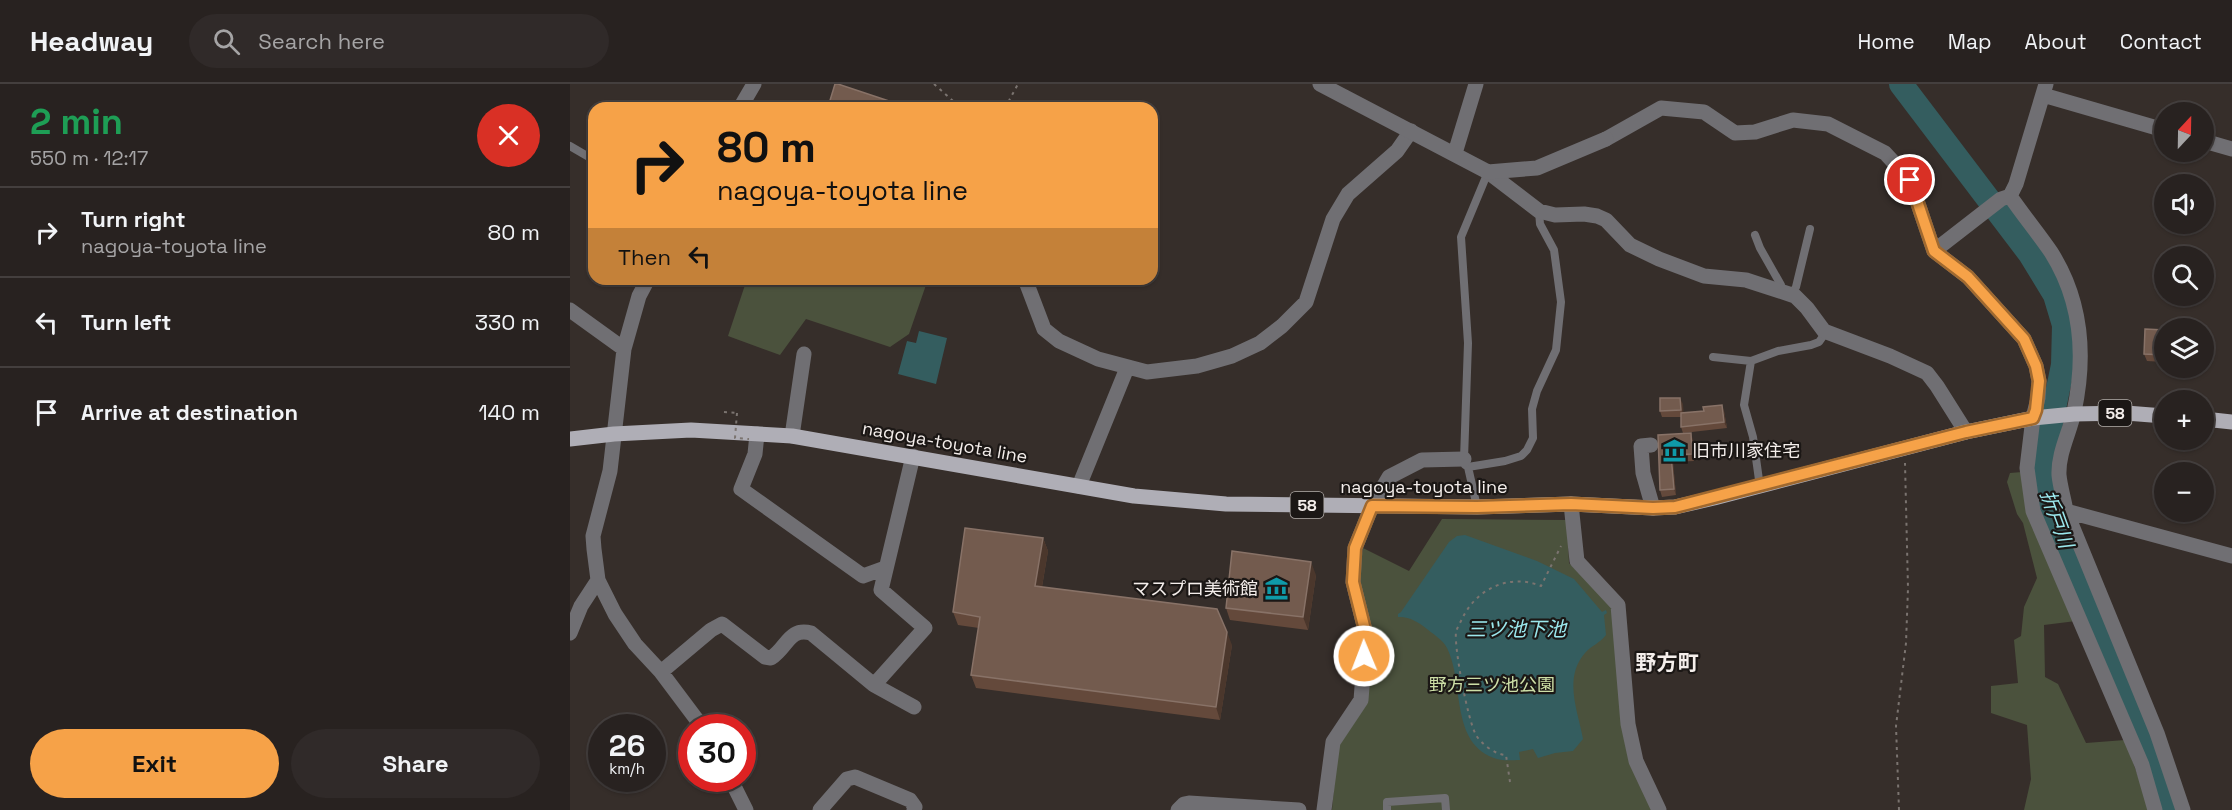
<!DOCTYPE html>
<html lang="en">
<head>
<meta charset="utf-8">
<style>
  :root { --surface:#282220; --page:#302a29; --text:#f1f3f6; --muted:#a5a4a5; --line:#443f3e; --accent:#f6a248 }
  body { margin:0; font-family:"Space Grotesk","Noto Sans JP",sans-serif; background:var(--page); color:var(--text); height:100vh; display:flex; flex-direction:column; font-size:22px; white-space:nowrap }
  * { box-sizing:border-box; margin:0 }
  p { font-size:20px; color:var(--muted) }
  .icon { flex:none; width:33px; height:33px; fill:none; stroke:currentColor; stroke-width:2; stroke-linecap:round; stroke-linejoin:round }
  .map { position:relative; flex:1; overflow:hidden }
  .side { display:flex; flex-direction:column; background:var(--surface); width:570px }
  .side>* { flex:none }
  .hud { position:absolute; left:18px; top:18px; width:570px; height:183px; border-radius:18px; box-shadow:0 2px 4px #0004,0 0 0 2px var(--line); background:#f6a248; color:#111; overflow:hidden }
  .needle { width:39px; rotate:22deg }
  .buttons { position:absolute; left:1584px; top:18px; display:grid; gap:12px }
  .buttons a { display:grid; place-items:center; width:60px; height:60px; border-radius:50%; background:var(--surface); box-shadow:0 2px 4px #0004,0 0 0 2px var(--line); font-size:30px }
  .speed { position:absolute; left:18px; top:630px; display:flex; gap:12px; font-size:30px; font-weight:700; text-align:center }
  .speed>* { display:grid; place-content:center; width:78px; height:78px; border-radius:50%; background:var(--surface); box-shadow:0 2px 4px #0004,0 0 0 2px var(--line); line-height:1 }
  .speed small { font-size:15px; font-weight:400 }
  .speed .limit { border:9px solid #d22; background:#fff; color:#111 }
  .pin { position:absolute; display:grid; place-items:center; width:51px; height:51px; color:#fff; margin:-26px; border:3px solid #fff; border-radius:50%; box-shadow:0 2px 6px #0007 }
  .me { position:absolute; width:66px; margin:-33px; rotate:359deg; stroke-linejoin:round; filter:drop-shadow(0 0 4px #0008) }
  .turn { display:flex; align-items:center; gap:21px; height:126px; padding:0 30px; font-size:27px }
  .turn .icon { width:78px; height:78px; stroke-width:2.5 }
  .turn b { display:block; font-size:42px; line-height:51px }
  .then { display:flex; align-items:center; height:57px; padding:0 30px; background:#0003; gap:12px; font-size:22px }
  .round { display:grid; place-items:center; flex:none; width:63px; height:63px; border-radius:32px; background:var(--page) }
  .overview { display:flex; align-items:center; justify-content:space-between; height:102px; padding:0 30px }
  h1 { font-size:36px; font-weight:700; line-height:45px; color:#1e9e55 }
  .action { display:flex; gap:12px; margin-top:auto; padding:12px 30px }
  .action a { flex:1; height:69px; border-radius:36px; background:var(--accent); color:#111; font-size:24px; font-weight:700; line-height:69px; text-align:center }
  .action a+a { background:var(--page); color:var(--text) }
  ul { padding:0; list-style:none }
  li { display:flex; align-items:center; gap:18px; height:90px; padding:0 30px; border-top:2px solid var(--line) }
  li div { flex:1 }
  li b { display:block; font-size:22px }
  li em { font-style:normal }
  header { display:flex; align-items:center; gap:36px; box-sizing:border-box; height:84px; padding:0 30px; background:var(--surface); border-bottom:2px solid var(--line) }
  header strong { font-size:28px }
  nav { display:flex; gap:33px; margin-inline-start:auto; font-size:21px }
  .search { width:420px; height:54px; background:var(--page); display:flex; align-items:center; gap:15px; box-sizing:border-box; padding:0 21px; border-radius:33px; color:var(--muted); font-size:22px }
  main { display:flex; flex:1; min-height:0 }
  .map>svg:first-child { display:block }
</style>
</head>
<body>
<header>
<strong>Headway</strong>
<div class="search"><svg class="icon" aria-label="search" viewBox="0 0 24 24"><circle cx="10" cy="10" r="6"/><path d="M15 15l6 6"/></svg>Search here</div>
<nav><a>Home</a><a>Map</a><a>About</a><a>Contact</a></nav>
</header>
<main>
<section class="side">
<div class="overview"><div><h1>2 min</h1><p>550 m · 12:17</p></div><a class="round" style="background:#d93025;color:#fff"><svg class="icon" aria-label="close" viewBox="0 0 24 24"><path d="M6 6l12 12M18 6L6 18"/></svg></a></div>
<ul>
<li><svg class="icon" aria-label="right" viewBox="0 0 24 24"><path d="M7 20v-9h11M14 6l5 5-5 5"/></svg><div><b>Turn right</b><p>nagoya-toyota line</p></div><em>80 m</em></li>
<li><svg class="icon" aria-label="left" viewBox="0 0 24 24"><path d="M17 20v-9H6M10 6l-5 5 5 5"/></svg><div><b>Turn left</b></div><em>330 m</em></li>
<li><svg class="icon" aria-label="arrive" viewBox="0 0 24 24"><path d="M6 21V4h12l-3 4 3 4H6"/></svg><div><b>Arrive at destination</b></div><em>140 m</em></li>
</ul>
<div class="action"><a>Exit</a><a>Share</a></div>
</section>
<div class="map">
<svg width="1662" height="726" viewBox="0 0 1662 726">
  <rect width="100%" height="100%" fill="#362e2a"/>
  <!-- green -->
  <path fill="#4b523d" d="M177 195H356V201L339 250 320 263 236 235 210 271 158 252Z
    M1452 388 1506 537 1474 541 1475 593 1488 600 1516 659 1555 656 1580 726H1454L1461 695 1457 641 1421 629V602L1448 599 1444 556 1451 552 1454 523 1467 494 1453 439 1447 430 1437 398 1440 389Z
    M872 435 997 436 999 479 1043 524 1052 642 1084 726H762L768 660 795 616 787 499 793 464 839 487Z"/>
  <!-- water -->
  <path fill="#345d5f" d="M349 247 377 254 366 300 328 290 337 257 346 259Z
    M895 451 967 477 1004 495 1032 528 1036 526 1037 529 1034 531 1036 551C1030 559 1021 562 1015 569 993 594 1008 627 1013 655L1003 667 985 669 968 674 963 665 949 668 950 676C943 676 933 677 927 675 879 660 895 600 877 564 873 556 863 550 857 545 849 538 838 532 828 533V530L831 528 879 458 887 452Z"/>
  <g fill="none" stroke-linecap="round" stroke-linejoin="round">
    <!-- river -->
    <path stroke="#345d5f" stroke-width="24" d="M1331 0 1460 170 1485 211 1494 241 1493 281 1471 387 1478 418 1535 563 1576 659 1599 726"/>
    <!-- path -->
    <path stroke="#7b7470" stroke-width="2" stroke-dasharray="3 4.5" stroke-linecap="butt" d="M364 0 391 24
      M435 24 448 0
      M154 328 167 329
      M940 698 936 671C926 671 911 660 906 651 898 637 884 564 886 548 887 544 890 539 892 535 906 505 939 489 971 502L991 462
      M1329 726 1326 642 1336 559 1338 504 1335 379"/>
    <!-- service -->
    <path stroke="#706f73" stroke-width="8" d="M0 62 24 76
      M1185 151 1190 164 1211 201V207
      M1221 211 1226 203 1240 145
      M1143 273 1181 277 1208 267 1241 261 1249 258 1256 248
      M1181 277 1174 321 1183 353 1190 403
      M898 383 935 377 951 372 957 366 963 354 962 325 967 307 986 266 991 218 984 166 970 140 969 127
      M907 423 898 383 895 381 894 375 898 259 891 153 918 88
      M817 726V718L875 714 876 726"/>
    <!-- minor -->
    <path stroke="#706f73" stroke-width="15" d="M1473 11 1594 46
      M170 24 184 0
      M1036 55 1091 24 1134 28 1165 49 1185 48 1223 36 1258 40 1315 69 1340 96 1364 167 1398 193 1454 255 1466 282 1469 297 1468 314 1463 334 1457 384 1463 427 1572 681 1585 726
      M1634 57 1662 65
      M918 88 969 127 985 131 1014 130 1027 132 1036 136 1060 161 1089 175 1134 192 1176 196 1225 212 1237 224 1254 247 1320 272 1357 289 1367 302 1396 348
      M1440 112C1453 131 1468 149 1481 168 1512 217 1516 272 1504 328 1500 348 1488 369 1489 391 1490 402 1494 415 1496 427L1587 649 1613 726
      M1364 167 1431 115 1440 112 1446 100 1476 0
      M78 195 69 212 54 265 40 387 23 452 24 465 28 496 45 530 65 560 91 588 133 644
      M455 195 474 245 489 257 528 275 577 288 627 282 662 272 690 259 712 242 736 218 763 135 778 110 827 67 841 47
      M0 226 54 265
      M187 350 185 370 171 405 293 492 315 484
      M222 352 234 270
      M1081 361 1071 362 1073 389 1083 424
      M509 402 557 284
      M1001 420 1007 477 1048 521 1058 640 1066 677 1089 726
      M1496 427 1662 472
      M0 549 11 522 28 496
      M91 588 141 546 152 540 195 573 201 574C217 564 219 543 241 549L304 601 355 544 311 506 343 372
      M304 601 344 623
      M160 694 176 726
      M250 726 277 695 285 693 340 716 345 723 344 726
      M608 726 614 720 619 719 729 726
      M754 726 763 658 791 616 796 550 783 498 785 464 802 422 819 393 852 376 894 375"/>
    <!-- tertiary -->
    <path stroke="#706f73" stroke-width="15" d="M750 0 918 88 967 84 1036 55
      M885 69 906 0"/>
    <!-- primary -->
    <path stroke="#afaeb6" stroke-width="15" d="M1634 335 1662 338
      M0 355 44 350 121 346 222 352 564 412 656 420 907 423 1001 420 1083 424 1105 423 1144 414 1396 348 1463 334 1504 330 1556 329 1594 332"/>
    <!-- path-bridge -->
    <path stroke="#7b7470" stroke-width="2" stroke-dasharray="3 4.5" stroke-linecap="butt" d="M167 329 165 354 179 355"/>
  </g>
  <!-- wall -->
  <path fill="#64493b" d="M372 195H397L396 200 373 198Z
    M1594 246V278L1577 277 1574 270Z
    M1113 320V329L1154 327 1157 344 1113 349 1111 343V333H1092L1090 327Z
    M1088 351 1123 356 1124 377 1103 378 1106 411 1092 413 1090 406Z
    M473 454 478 467 472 503 662 561 650 636 406 604 401 591 409 544 388 541 383 528Z
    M746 491 738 546 660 536 656 524Z"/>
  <!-- shaded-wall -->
  <path fill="#4b372c" d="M1110 314 1113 320 1114 332 1111 326Z
    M1152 321 1154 327 1157 344 1154 338Z
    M1121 349 1123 356 1124 377 1122 370Z
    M1101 371 1103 378 1106 411 1104 405Z
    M473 454 478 467 470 514 465 502Z
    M741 478 746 491 738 546 733 533Z
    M657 548 662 561 650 636 646 623Z"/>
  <!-- building -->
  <path fill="#735b4e" stroke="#887267" stroke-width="1.5" d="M265 0H268L340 24H262L258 23Z
    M1575 245 1594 246V271L1574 270Z
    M1090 314H1110L1111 326 1090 327Z
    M1152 321 1154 338 1111 343V329L1134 327 1133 323Z
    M1121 349 1122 370 1101 371 1104 405 1090 406 1088 351Z
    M395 444 473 454 465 502 647 525 657 548 646 623 401 591 410 533 383 528Z
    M662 467 741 478 733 533 656 524Z"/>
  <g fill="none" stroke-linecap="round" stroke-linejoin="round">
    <defs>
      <path id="route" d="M794 572 796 550 783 498 785 464 802 422 907 423 1001 420 1083 424 1105 423 1396 348 1463 334 1466 326 1469 297 1466 282 1454 255 1398 193 1364 167 1340 96"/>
    </defs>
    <!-- route casing -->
    <use href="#route" stroke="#a0692f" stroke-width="15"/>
    <!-- route -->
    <use href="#route" stroke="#f6a248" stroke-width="10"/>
  </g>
  <!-- icons -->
  <defs>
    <symbol id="museum-bare" viewBox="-9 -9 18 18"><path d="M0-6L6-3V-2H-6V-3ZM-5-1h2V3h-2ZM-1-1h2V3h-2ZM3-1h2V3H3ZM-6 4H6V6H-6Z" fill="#0f9aa8" stroke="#1b1715" stroke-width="2.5" paint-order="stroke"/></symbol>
  </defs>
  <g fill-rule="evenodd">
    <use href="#museum-bare" x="1088" y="350" width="33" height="33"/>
    <use href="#museum-bare" x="690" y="488" width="33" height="33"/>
  </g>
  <g text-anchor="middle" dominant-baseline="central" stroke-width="4.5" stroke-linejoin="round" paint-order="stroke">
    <!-- shield labels -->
    <g fill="#1b1715" stroke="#b3aeab" stroke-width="1.5">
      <rect x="1528.5" y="316" width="33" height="26" rx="4.5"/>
      <rect x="720.5" y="408" width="33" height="26" rx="4.5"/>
    </g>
    <g font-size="16" font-weight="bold" fill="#f4eeeb">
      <text x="1545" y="329">58</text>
      <text x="737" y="421">58</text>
    </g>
    <!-- street labels -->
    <g font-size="18" fill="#f4eeeb" stroke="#1b1715">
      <text transform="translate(375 358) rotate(10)">nagoya-toyota line</text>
      <text x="854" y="402">nagoya-toyota line</text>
    </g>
    <!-- poi labels -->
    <g font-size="18" fill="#f4eeeb" stroke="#1b1715" text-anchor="start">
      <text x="1122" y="366">旧市川家住宅</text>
      <text x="688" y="504" text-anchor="end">マスプロ美術館</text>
    </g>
    <!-- park labels -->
    <g font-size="18" fill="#cddfa7" stroke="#1b1715">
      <text x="922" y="600">野方三ツ池公園</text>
    </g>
    <!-- water labels -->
    <g font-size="20" font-style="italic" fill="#9be8ed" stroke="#1b1715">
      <text transform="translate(1487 435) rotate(70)">折戸川</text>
      <text x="946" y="545">三ツ池下池</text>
    </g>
    <!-- quarter labels -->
    <g font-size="21" font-weight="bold" fill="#f4eeeb" stroke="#1b1715">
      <text x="1097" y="578">野方町</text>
    </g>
  </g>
</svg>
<div class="buttons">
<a><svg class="needle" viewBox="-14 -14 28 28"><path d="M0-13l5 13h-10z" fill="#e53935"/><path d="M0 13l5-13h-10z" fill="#a5a4a5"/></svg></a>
<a><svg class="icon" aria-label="sound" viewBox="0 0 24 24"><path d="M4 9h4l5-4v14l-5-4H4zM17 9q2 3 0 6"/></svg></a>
<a><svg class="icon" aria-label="search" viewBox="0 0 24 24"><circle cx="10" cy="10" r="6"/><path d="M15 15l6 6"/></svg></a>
<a><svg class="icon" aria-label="layers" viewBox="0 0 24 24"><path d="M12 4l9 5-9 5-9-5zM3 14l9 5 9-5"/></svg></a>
<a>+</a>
<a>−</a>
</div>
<div class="speed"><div>26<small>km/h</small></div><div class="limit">30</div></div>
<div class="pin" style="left:1340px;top:96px;background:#d93025"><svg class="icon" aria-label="arrive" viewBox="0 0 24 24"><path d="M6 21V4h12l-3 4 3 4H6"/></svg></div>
<svg class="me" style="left:794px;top:572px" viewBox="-20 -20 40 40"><circle r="17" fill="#f6a248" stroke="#fff" stroke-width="3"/><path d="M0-11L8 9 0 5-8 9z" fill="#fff"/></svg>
<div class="hud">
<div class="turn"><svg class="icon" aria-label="right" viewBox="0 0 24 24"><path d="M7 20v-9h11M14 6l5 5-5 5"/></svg><div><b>80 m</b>nagoya-toyota line</div></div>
<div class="then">Then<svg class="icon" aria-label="left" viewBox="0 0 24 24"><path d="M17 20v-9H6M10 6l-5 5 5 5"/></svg></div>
</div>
</div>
</main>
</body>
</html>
